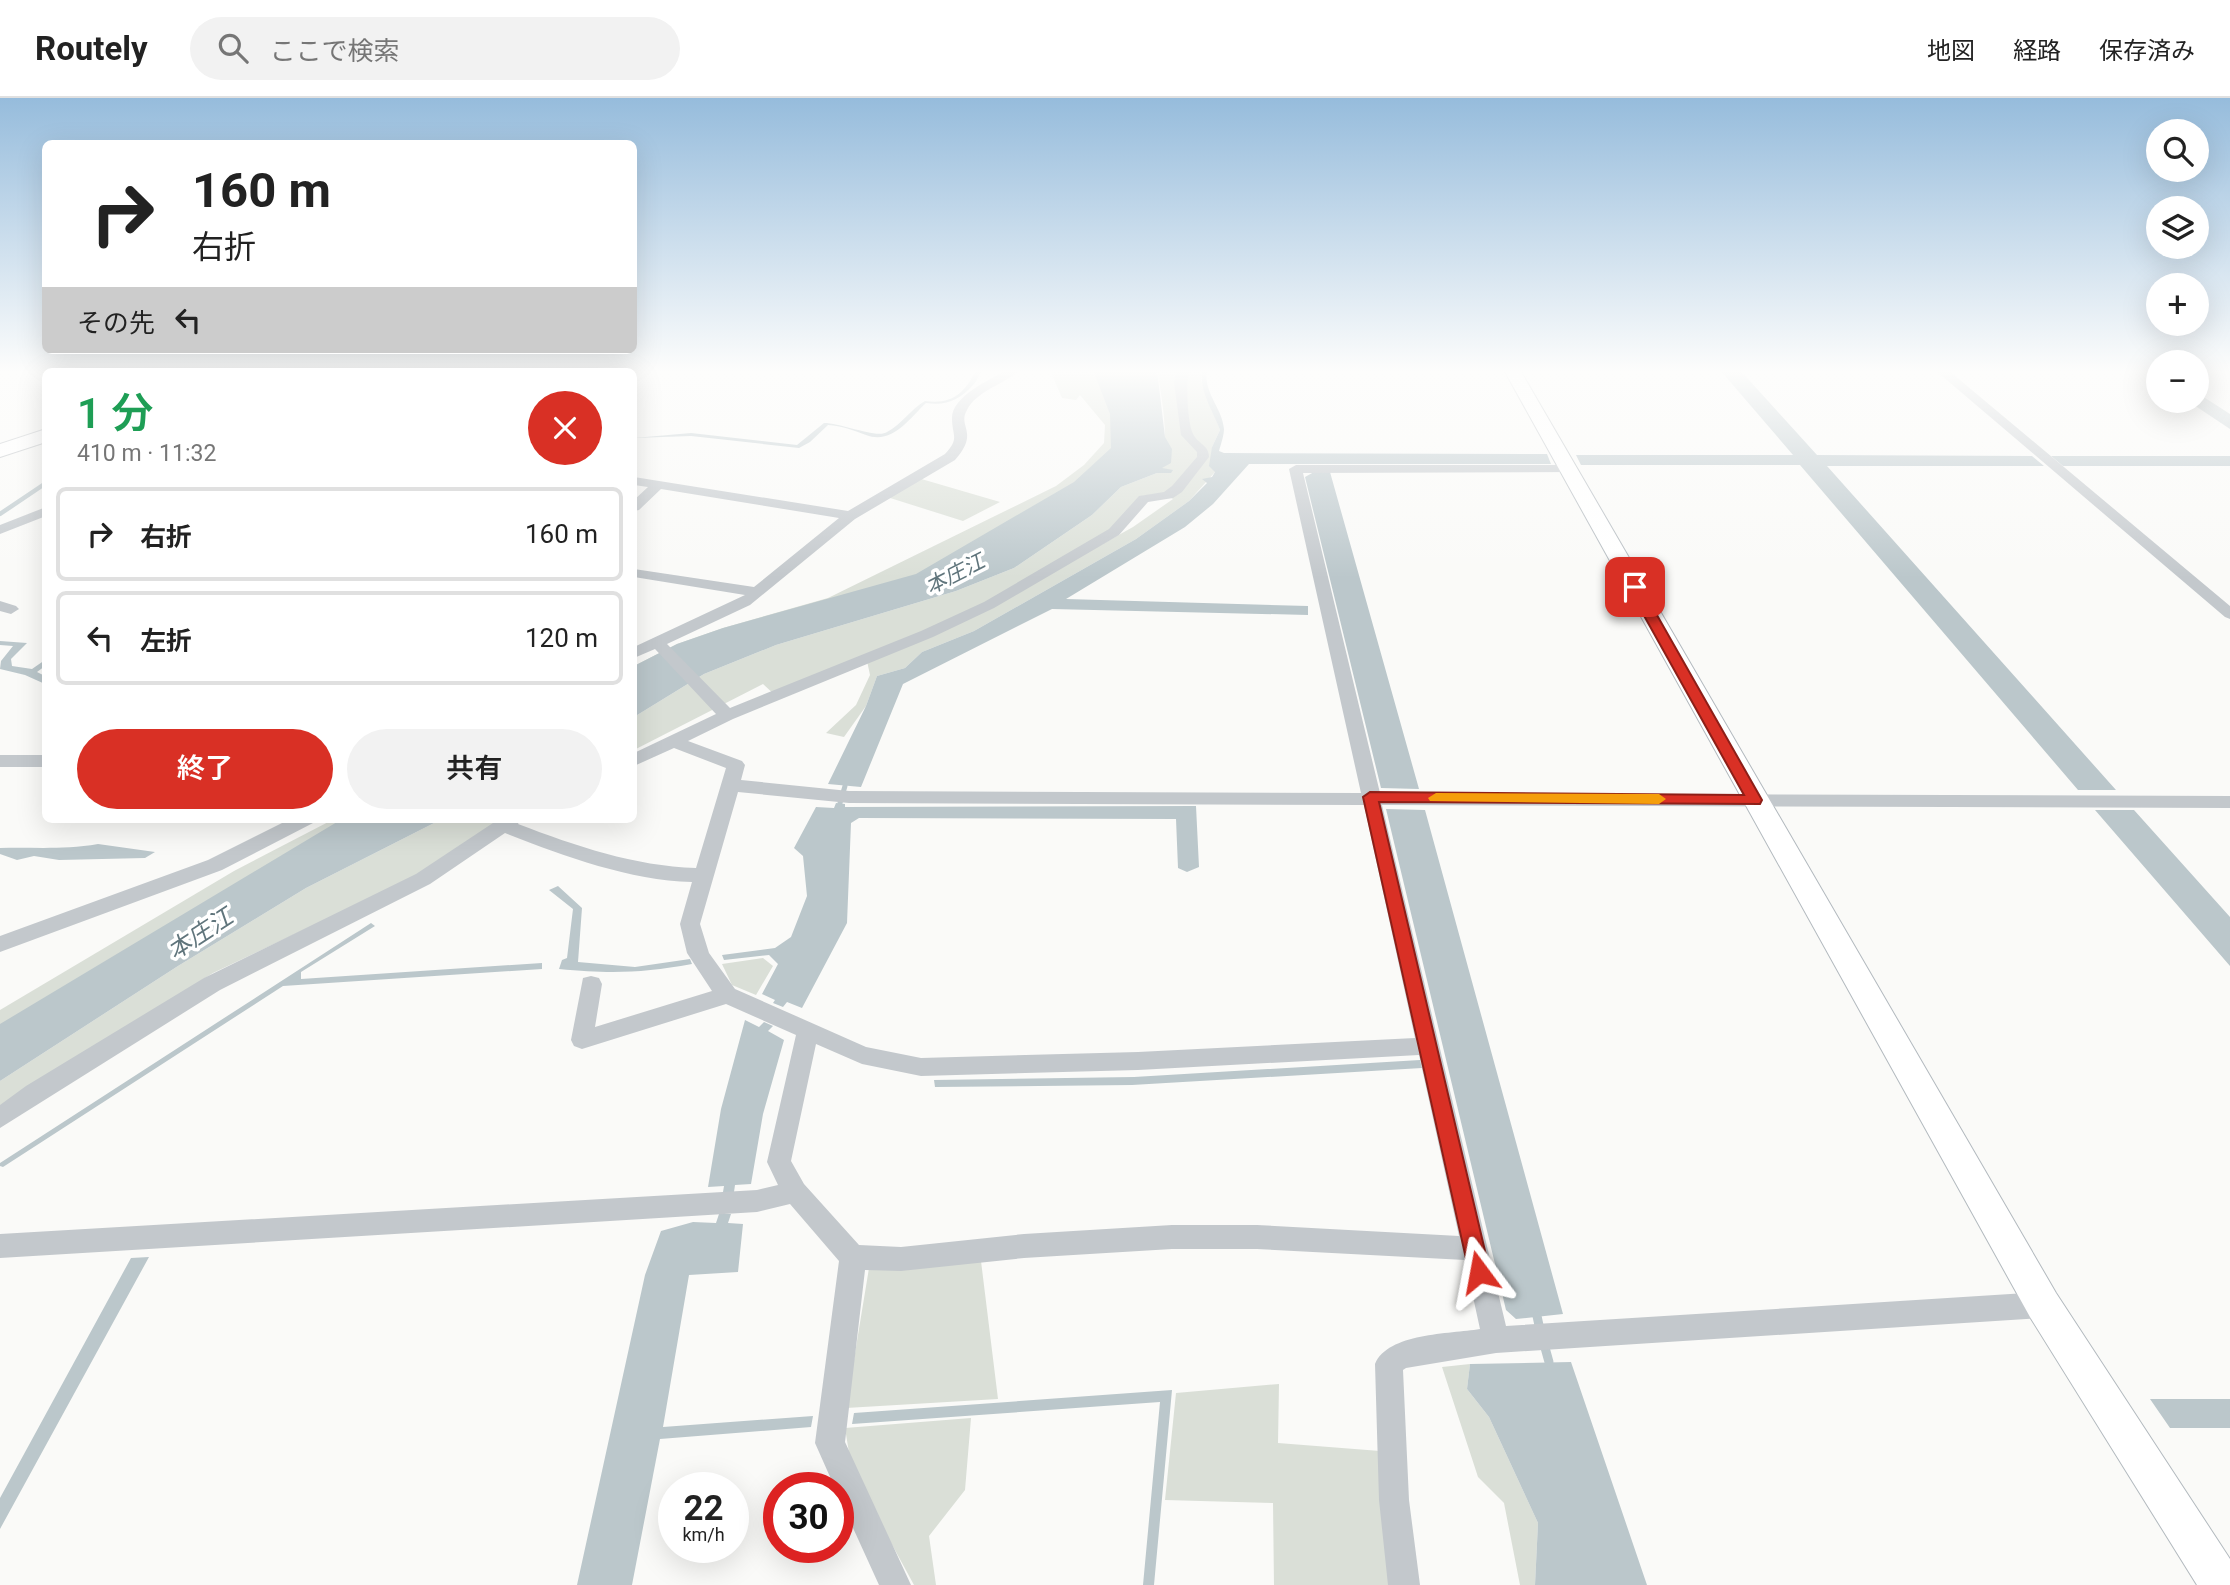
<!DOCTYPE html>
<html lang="ja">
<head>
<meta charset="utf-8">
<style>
  :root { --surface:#fff; --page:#f2f2f2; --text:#222; --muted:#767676; --line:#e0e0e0; --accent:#d93025 }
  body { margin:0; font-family:Roboto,"Noto Sans JP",sans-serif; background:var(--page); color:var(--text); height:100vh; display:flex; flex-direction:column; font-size:26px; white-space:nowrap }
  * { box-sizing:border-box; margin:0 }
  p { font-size:23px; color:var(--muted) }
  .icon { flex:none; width:38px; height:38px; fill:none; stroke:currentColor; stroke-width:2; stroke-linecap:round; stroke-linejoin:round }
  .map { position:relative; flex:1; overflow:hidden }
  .sheet { position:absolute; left:42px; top:270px; width:595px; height:455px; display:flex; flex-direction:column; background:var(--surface); border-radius:10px; box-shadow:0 7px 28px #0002 }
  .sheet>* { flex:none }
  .top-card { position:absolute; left:42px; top:42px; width:595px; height:214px; border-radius:10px; box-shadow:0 7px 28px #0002; background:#fff; color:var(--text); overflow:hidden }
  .buttons { position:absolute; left:2146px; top:21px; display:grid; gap:14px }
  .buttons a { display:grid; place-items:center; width:63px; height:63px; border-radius:50%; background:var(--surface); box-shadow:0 7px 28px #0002; font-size:35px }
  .speed { position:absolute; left:658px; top:1374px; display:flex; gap:14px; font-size:35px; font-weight:700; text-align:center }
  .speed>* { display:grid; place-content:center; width:91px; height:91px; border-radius:50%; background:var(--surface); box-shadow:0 7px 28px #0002; line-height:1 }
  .speed small { font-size:18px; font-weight:400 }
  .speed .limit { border:10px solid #d22; background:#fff; color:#111 }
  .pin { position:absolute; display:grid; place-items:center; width:60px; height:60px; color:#fff; margin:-30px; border-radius:14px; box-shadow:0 4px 10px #0006 }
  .me { position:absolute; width:77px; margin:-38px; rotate:347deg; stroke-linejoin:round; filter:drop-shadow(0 0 5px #0008) }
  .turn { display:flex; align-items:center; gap:24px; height:147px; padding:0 35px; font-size:32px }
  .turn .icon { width:91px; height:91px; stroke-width:2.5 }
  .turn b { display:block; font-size:49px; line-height:60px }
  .then { display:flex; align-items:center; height:66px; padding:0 35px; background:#0003; gap:14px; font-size:26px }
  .round { display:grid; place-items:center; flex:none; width:74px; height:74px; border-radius:37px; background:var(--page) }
  .overview { display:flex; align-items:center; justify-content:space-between; height:119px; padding:0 35px }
  h1 { font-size:42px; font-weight:600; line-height:52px; color:#1e9e55 }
  .button { display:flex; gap:14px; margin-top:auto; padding:14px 35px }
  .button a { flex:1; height:80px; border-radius:42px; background:var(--accent); color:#fff; font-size:28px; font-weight:600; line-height:80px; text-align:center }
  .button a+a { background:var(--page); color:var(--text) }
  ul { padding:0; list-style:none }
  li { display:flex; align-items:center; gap:21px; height:94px; margin:0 14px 10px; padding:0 21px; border:4px solid var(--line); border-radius:10px }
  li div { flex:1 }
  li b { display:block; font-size:26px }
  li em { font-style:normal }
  header { display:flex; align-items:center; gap:42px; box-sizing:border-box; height:98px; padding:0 35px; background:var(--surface); border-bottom:2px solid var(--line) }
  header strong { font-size:33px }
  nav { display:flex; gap:38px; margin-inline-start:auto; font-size:24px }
  .search { width:490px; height:63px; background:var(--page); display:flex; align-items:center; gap:18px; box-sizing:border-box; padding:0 24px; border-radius:38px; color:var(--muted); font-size:26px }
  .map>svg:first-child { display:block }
</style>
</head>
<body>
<header>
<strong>Routely</strong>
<div class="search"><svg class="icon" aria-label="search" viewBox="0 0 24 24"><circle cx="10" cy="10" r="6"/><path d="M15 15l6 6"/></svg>ここで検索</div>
<nav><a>地図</a><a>経路</a><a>保存済み</a></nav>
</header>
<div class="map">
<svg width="2230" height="1487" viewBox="0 0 2230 1487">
  <rect width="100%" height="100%" fill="#fafaf8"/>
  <!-- green -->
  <path fill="#dadfd7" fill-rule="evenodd" d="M1050 272H1131L1128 337 1090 382 902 488 634 568 677 546 723 530 828 500 1056 388 1084 367 1104 345 1105 327 1080 297 1076 302 1062 300Z
    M1157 272H1202L1201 282 1220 332 1212 349 1215 374 1189 403 1136 441 974 533 922 554 905 570 877 578 866 608 844 639 826 635 856 607 870 577 867 563 777 599 763 586 634 652V619L704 576 776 547 956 493 1014 470 1092 417 1121 389 1157 375C1173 357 1161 294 1157 272ZM1164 395 1173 401 1133 429 1081 458 1111 433 1142 398Z
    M918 380 1000 404 963 423 887 399Z
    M334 721H363L0 939V912L234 773Z
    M442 721H505L417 778 213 875 0 1009V983L178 868 306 790Z
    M763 860 773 868 756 897 732 887 722 866Z
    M981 1163 998 1301 846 1310 869 1170Z
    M1470 1266 1467 1291 1489 1319 1538 1425 1535 1487H1520L1504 1405 1478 1379 1442 1269Z
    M1279 1286 1278 1345 1380 1353 1391 1487H1274L1273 1405 1165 1402 1176 1295Z
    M971 1320 965 1392 929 1438 936 1487H914L852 1373 845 1330Z"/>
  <!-- water -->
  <path fill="#bbc7cb" d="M976 272H983C978 277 978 282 973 287 959 302 947 308 926 305 909 321 892 347 866 337 853 332 842 328 828 327L810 344 799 350 691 338 634 340 691 335 797 347 824 325C842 325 877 341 887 334 902 326 911 311 925 303 952 307 965 295 976 272Z
    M1093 272H1157L1165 339 1172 351 1171 365 1162 370 1173 372 1171 375H1157L1121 389 1092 417 1014 470 956 493 776 547 704 576 634 619V568L677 546 723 530 916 476 1074 384 1111 350 1110 316Z
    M1202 272H1207C1203 295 1222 309 1224 331 1224 337 1221 346 1219 353L1224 355 1547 356 1551 366H1249L1213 406 1185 429 1066 501 1308 508V517L1052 511 903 586 861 689 828 686 866 608 877 578 905 570 922 554 974 533 1136 441 1189 403 1207 385 1202 381 1212 379 1215 374 1209 368 1212 349 1220 332C1213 313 1199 293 1202 272Z
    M1720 272H1740L1817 357 2032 358 2044 368H1827L2116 692H2078L1800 367H1581L1576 357H1793Z
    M2196 294 2230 316V331L2188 303H2196Z
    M2051 358H2230V368H2063Z
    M1314 374H1330L1419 691 1381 690 1305 379Z
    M0 543 27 545 11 561 12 568 32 571 45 562V568L37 574 45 578V586L25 577 0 571 1 563 13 548 0 547Z
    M836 705 845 706V709L1196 708 1199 769 1187 774 1178 770 1176 721 859 720 851 725 847 825 802 910 787 904 783 909 773 905 775 902 762 896 778 866 769 857 724 862 722 857 775 850 791 839 807 798 803 758 794 750 816 709 834 710Z
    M1386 711 1425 712 1563 1216 1516 1221 1506 1212Z
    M2095 712H2134L2230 819V868Z
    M342 721H442L306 790 178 868 0 983V926Z
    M98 746 155 754 145 760 59 762 34 758 17 762 0 756V750C35 749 63 752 98 746Z
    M558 788 582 810 578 864 635 869 690 861 692 866C642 875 611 876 559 871L562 862 567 860 573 811 549 792Z
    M371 825 375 828 301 874V881L542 865V871L283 888 3 1069 0 1068V1065Z
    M745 922 759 929 764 924 773 928 768 933 784 942 763 1016 751 1086 735 1087 734 1094H723L724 1088 708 1089 721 1011Z
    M1420 962 1422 970 1132 987 935 989 934 982 1134 979Z
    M719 1116H731L728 1125 743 1126 738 1174 689 1177 663 1329 813 1318 811 1329 660 1341 632 1487H577L645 1177 661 1133 693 1124 716 1125Z
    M149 1159 0 1431V1400L131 1160Z
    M1571 1264 1647 1487H1535L1538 1425 1489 1319 1467 1291 1470 1266Z
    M1172 1292 1154 1487H1143L1160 1304 852 1326 854 1315Z
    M2150 1301H2230V1330H2170Z"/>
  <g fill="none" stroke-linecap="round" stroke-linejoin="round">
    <!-- stream-far2 -->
    <path stroke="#bbc7cb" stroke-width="4.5" d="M0 416 46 385"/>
    <!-- stream-far1 -->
    <path stroke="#bbc7cb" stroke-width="5" d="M840 705 845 688"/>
    <!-- stream -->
    <path stroke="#bbc7cb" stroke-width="9" d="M1537 1218 1540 1232
      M1544 1246 1549 1264"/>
    <defs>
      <path id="secondary" d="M1504 272H1520L2056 1195 2230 1461V1487H2197L2030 1219Z"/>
      <path id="primary" d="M226 272H245L225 273Z
        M46 331V344L0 359V346Z"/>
    </defs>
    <!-- secondary casing -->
    <use href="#secondary" stroke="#b3babf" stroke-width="2"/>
    <!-- primary casing -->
    <use href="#primary" stroke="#b5babe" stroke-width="2"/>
    <!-- street -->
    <path fill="#c3c8cc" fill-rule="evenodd" d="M352 272H365L351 273Z
      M1006 272H1020C1005 286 976 293 967 312 957 329 980 334 955 362L855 421 750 507 667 546 730 610 921 533 984 504 1109 431 1139 398 1164 394 1172 388 1197 359V354L1181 337 1174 284 1177 272H1189C1186 285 1187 324 1193 336 1198 346 1209 347 1209 359L1182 394 1173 400 1148 404 1119 437 994 510 933 539 733 621 688 643 742 663 745 667 741 682 849 693 1361 695 1289 371 1296 367H1568L1575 371 1573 374 1303 375 1380 695 2230 698V710L1382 707 1506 1228 2043 1194 2053 1198 2056 1207 2053 1216 2043 1220 1496 1255 1406 1270 1403 1272 1409 1402 1420 1487H1388L1379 1402 1375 1266C1388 1235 1449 1236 1480 1231L1465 1162 1257 1151H1172L1024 1160 901 1173 865 1172 845 1344 911 1487H879L838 1397V1390H835L815 1345 839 1163 790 1106 757 1114 0 1160V1136L757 1092 778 1087 767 1064 796 937 726 906 582 951 574 948 571 942 583 880 591 878 599 880 602 886 595 929 712 893 687 855 680 826 692 784C628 782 564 758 505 735L430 786 220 892 0 1030V1007L26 988 204 880 416 776 499 721H521L518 726C576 748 634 768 696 770L726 670 674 650 634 668V655L716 616 655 551 634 560V549L745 497 634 479V471L754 489 839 420 661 391 639 412 634 413V402L648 389 634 387V379L848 413 945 356C960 340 952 338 952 320 952 298 990 282 1006 272ZM738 694 849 705 1364 707 1415 940 1138 954 921 960 866 949 735 891 709 855 700 826ZM816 946 862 966 921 978 1138 972 1419 957 1459 1138 1257 1127H1172L1024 1136 901 1149 859 1147 804 1086 791 1063Z
      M1935 272H1948L2230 508V521L2225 519Z
      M46 409V418L0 436V427Z
      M0 503 16 508 19 511 11 516 0 513Z
      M0 657H46V669H0Z
      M290 721H315L313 725 222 772 0 854V838L208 762Z"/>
    <!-- secondary -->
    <use href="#secondary" fill="#fff" fill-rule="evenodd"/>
    <!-- primary -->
    <use href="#primary" fill="#fff" fill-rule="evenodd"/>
  </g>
  <!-- sky -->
  <linearGradient id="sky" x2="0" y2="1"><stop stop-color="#96bcdc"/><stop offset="0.57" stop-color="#fdfdfc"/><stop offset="1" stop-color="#fdfdfc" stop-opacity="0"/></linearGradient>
  <rect width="2230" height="480" fill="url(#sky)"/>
  <!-- route -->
  <path fill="#d93025" stroke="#8d1f18" stroke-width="2" d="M1635 486 1641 489 1762 702 1760 706 1379 704 1490 1174 1487 1181 1479 1184 1472 1181 1469 1174 1363 699 1370 694 1744 697 1628 489Z"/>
  <!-- slow -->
  <path fill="#f59e0b" d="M1436 695 1659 696 1666 701 1659 706 1430 703 1428 700Z"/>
  <g text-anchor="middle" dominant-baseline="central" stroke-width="7" stroke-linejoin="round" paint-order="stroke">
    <!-- far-water labels -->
    <g font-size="21" font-style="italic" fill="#60757c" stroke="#fff">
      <text transform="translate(955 476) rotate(-27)">本庄江</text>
    </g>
    <!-- water labels -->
    <g font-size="24" font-style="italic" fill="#60757c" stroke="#fff">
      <text transform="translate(200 836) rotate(-33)">本庄江</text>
    </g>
  </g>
</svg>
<div class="buttons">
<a><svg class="icon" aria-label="search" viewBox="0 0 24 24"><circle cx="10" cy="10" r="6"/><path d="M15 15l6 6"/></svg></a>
<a><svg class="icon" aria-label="layers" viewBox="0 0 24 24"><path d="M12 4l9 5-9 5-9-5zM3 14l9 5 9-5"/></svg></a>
<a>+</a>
<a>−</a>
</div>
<div class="speed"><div>22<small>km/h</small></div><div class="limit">30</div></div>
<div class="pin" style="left:1635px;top:489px;background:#d93025"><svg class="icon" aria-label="arrive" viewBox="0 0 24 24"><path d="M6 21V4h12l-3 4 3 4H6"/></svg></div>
<svg class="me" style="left:1479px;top:1174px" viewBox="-20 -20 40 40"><path d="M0-17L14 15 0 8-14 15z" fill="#d93025" stroke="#fff" stroke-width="4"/></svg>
<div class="top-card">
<div class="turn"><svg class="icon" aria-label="right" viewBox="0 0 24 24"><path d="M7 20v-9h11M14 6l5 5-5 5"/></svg><div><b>160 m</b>右折</div></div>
<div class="then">その先<svg class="icon" aria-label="left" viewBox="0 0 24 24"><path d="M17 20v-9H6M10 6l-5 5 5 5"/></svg></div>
</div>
<section class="sheet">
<div class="overview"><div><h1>1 分</h1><p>410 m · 11:32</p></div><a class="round" style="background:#d93025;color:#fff"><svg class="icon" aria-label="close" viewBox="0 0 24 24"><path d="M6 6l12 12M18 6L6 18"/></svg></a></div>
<ul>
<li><svg class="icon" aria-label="right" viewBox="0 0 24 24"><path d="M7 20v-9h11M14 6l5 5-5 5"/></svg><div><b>右折</b></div><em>160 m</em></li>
<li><svg class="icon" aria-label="left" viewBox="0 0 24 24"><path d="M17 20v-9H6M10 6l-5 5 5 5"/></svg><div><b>左折</b></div><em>120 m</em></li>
</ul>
<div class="button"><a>終了</a><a>共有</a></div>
</section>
</div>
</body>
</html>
